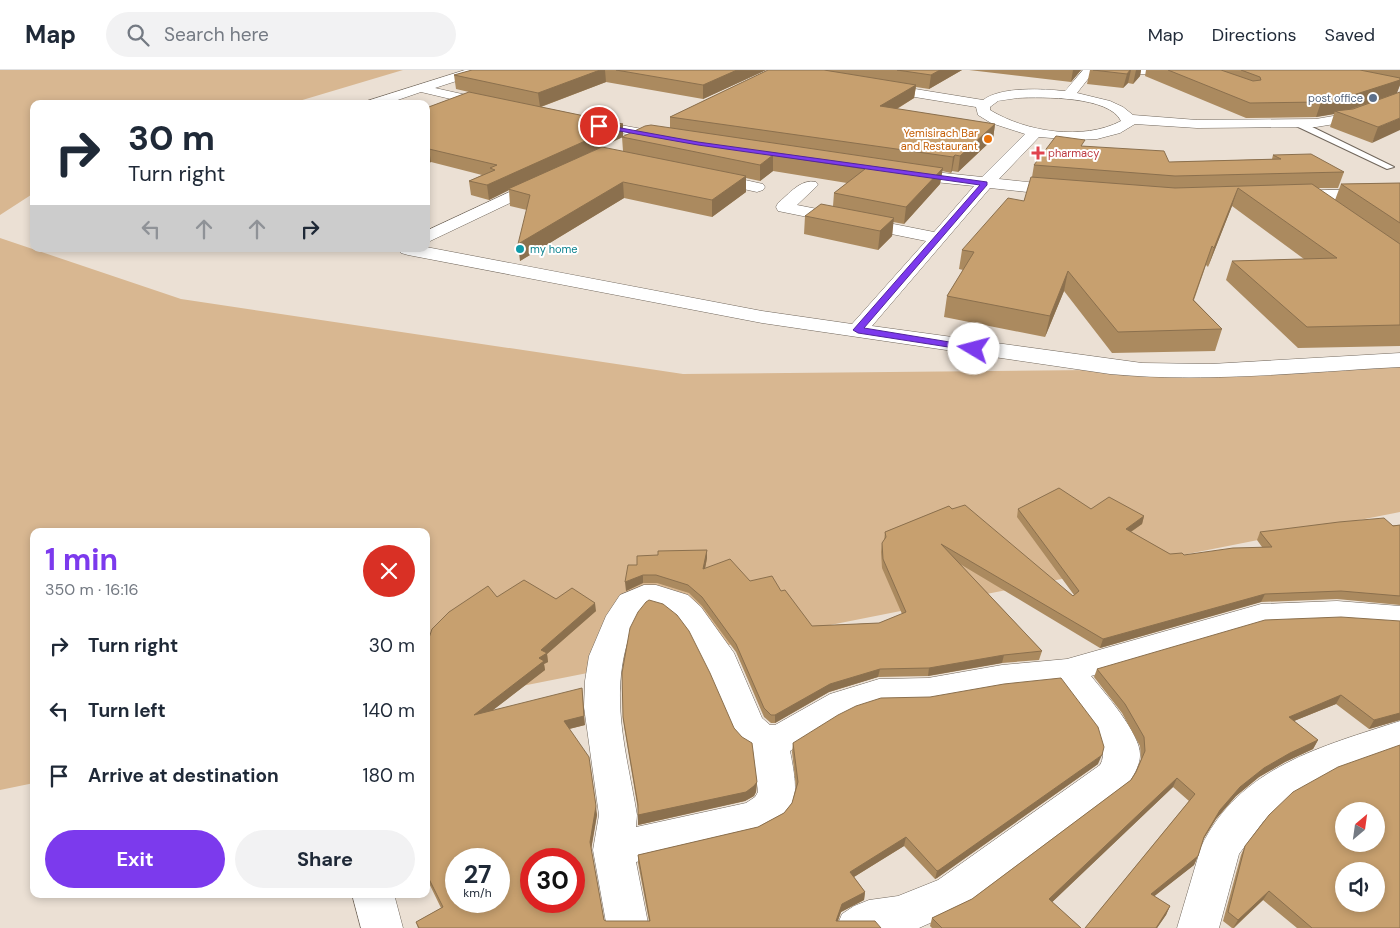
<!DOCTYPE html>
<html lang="en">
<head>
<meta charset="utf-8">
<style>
  :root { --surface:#fff; --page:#f2f2f3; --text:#1f2937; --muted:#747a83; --line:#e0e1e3; --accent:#7c3aed }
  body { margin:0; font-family:"DM Sans",sans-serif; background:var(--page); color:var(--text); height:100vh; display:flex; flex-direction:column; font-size:19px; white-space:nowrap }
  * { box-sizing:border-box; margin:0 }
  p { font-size:16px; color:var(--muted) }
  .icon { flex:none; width:28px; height:28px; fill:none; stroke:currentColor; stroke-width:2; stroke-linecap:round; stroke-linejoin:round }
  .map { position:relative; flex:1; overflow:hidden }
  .details { position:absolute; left:30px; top:458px; width:400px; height:370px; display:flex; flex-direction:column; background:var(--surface); border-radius:10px; box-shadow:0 2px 8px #0003 }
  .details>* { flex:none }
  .top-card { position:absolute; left:30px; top:30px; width:400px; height:152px; border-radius:10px; box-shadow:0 2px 8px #0003; background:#fff; color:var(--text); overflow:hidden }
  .needle { width:32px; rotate:29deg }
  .fabs { position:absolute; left:1335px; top:732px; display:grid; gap:10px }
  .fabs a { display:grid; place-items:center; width:50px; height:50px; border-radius:50%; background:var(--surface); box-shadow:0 2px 8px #0003; font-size:25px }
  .speed { position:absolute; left:445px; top:778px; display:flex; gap:10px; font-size:25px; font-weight:700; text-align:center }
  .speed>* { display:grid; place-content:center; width:65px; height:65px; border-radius:50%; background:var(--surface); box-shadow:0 2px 8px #0003; line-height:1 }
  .speed small { font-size:12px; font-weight:400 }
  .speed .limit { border:8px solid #d22; background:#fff; color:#111 }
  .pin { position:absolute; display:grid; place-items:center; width:42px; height:42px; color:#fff; margin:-21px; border:2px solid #fff; border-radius:50%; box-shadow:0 1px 5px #0007 }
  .me { position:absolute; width:55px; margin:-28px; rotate:278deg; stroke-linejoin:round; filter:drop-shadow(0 0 4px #0008) }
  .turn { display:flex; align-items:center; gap:18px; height:105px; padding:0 15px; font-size:22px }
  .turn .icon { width:65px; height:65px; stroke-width:2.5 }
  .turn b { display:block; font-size:35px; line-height:42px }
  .lanes { display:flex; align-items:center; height:48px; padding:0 15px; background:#0003; justify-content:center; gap:25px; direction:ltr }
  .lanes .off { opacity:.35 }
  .round { display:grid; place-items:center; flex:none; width:52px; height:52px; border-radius:26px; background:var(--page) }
  .headline { display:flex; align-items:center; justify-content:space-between; height:85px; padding:0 15px }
  h1 { font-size:30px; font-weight:700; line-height:38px; color:var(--accent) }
  .action { display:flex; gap:10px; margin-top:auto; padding:10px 15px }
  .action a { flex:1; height:58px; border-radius:30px; background:var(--accent); color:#fff; font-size:20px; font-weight:700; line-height:58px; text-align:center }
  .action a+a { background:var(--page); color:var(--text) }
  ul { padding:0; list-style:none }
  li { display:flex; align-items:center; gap:15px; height:65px; padding:0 15px }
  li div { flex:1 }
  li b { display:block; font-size:19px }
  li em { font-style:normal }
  header { display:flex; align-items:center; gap:30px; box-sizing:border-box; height:70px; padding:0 25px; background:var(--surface); border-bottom:1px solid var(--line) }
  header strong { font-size:24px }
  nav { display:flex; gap:28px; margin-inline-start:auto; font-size:18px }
  .search { width:350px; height:45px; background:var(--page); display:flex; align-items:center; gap:12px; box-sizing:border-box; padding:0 18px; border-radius:28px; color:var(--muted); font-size:19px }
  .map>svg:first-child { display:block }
</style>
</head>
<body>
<header>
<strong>Map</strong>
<div class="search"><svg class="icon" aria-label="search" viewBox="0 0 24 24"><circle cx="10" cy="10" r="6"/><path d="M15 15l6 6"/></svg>Search here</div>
<nav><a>Map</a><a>Directions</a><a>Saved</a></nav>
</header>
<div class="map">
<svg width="1400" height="858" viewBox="0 0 1400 858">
  <rect width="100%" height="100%" fill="#ebe0d4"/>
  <!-- green -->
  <path fill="#d8b791" d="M0 0H403L289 34H34V123L0 145Z
    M0 168 181 229 683 304 1400 297V442L426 635V461H34V713L0 720Z"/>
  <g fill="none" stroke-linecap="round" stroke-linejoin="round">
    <defs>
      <path id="service" d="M1294 51H1300L1394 97 1387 99 1294 55Z"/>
      <path id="minor" d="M465 0H483L481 3 435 18 498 32 500 35 498 38 493 39 421 22 386 34H366L367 31Z
        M1083 0H1095L1077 23 1110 31 1123 37 1133 45 1197 50 1316 49 1339 45 1400 24V32L1347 52 1316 57 1197 58 1135 54 1120 63 1097 69 1077 70 1039 67 999 109 1064 116 1070 118 1072 121 1070 124 1064 126 990 118 872 256 1142 293 1211 294 1400 283V297C1304 302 1206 313 1110 304L762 253 408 185 401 183 399 179H426V177L762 241 852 254 926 171 778 141 776 137 778 133C788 125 801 108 816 112L818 115 797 135 934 162 974 116 905 109 899 107 897 104 899 101 905 99 982 107 1025 64 991 53 978 45 976 37 878 21 874 20 872 17 874 14 878 13 983 30C1002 16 1043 19 1065 21ZM1018 28C1043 27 1109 26 1121 51 1083 71 1026 62 990 40V37L998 31Z
        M1132 0H1191L1185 4H1138Z
        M587 49 670 64 675 65 677 68 675 71 670 72 582 56 580 53 582 50Z
        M709 102 763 114 765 117 763 120 757 122 703 110 701 107 703 104Z
        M544 106 550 108 552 111 550 114 426 173V161Z
        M1400 118V128L1292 131 1286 130 1284 126 1286 122 1292 121Z
        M644 515H656L688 525 701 537 734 583 762 648 770 655H775L830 624 879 609 928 608 1002 595 1067 589 1261 534 1337 531 1400 536V558L1337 553 1261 556 1091 606C1104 622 1141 664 1140 685 1140 696 1132 708 1126 717L968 836 919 858H836L842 844 854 836 869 830 898 826 938 810 1100 695C1114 673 1072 632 1059 614L1002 621 928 634 879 635 854 643 836 652 790 681C798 721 802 748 757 764L636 792 649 858H607L593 780 599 745 584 637 585 611 589 586 606 546 620 525ZM649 537C692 537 719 634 735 666L743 675 753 681 758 722 755 727 746 733 636 757 637 745C627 684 609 628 629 567 633 555 638 543 649 537Z
        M1400 651V680L1332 704 1287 729 1263 752 1239 784 1219 858H1177L1201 777C1239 697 1323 676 1400 651Z
        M352 824H394L403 858H361Z"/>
    </defs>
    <!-- service casing -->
    <use href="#service" stroke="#71675c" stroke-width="2"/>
    <!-- minor casing -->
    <use href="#minor" stroke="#71675c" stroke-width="1"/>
    <!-- service -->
    <use href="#service" fill="#fff" fill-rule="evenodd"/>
    <!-- minor -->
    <use href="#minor" fill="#fff" fill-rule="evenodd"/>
  </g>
  <!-- wall -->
  <path fill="#ab8a5f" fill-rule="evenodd" d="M472 0H766L703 29 606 12 541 37 623 54V66L670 58V47L768 0H962L929 19 916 17 914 28 897 39 995 54 993 69 958 102 952 101 951 103 942 101 940 114 904 154 893 152 892 166 878 180 804 164 805 146 833 136 834 123 847 113 773 101 760 111 746 108V122L712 147 624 128 520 191 527 140 510 136 509 120 489 130 471 125 469 111 482 105 431 92 426 94V38L469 22 456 19 454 5ZM622 67 623 81 575 89Z
    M969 0H1081L1071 12Z
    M1090 0H1141L1140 6 1133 14 1128 13 1123 18 1087 14Z
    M1146 0H1400V15L1372 73 1330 57 1334 44 1316 47 1246 48 1145 6Z
    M1084 76 1169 92 1272 89 1273 85 1344 102 1338 118H1318L1335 130 1341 114 1400 113V276L1298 278 1226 210 1232 191 1304 189 1232 136 1208 197 1206 195 1194 230 1222 259 1215 281 1112 283 1064 221 1045 267 944 247 947 226 963 200 959 199 962 180 1024 131 1032 107 1034 95Z
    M949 436 1073 526 1074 525 1017 447 1018 439H1091L1144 446 1142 454 1131 462 1170 484 1184 485 1262 477 1257 470 1260 462 1400 455V535L1337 529 1261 532 1100 578 960 494 1042 581 1039 590 1002 593 928 606 878 607 829 622 775 653H771L764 647 736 582 702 536 689 523 657 513H643L626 521 637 495 658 485 707 480V488L705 499 750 511 781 521 812 556 879 553 902 544 882 498 881 482 882 473 884 471 885 462Z
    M497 527 556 529 596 541 547 584 548 592 544 594 545 600 493 640 585 655 569 659 597 745 591 779 604 850 606 851H649L638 793V785L758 757 784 743 792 733 796 717 792 682 793 673 1098 694 937 808 935 809 904 776 854 807 865 822 864 830 841 842 838 851 881 858H418L416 852 441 838 426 807V577Z
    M1400 551V650L1369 659 1336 634 1294 651 1318 670 1313 679 1285 692 1259 707 1236 726 1216 749 1203 770 1198 786 1194 795 1154 826 1170 836 1166 845 1157 858H1085L1189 731 1173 717 1052 832 1081 858H932L930 856 932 848 972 829 1131 710 1136 702 1141 689 1140 676 1122 643 1094 607 1097 599Z
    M623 647 757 712 756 722 754 726 745 731 638 755V740L624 656Z
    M1245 776 1400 858H1297L1263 830 1234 858H1232L1223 851 1241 785Z"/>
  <!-- shaded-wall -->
  <path fill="#8b704e" d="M600 0H605L606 12 540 37 538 23Z
    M737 0H766L703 29V15Z
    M940 0H962L929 19 931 5Z
    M1073 0H1081L1071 12Z
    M1130 0H1131L1128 13 1123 18 1127 4Z
    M1136 0H1141L1140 6 1133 14Z
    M1400 10V15L1397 23 1339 43 1335 41 1334 44 1316 47 1321 32Z
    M916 15 914 28 878 50 880 36Z
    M1400 48V60L1372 73 1378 57Z
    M623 54V67L510 120 508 119 509 120 489 130 487 115Z
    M995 54 993 69 958 102 960 86Z
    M429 79 431 92 426 94V80Z
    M773 85V101L760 111V95Z
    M955 85 952 101 951 103 953 87Z
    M943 98 940 114 904 154 906 137Z
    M746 106V122L712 147V130Z
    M623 112 624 128 520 191 518 174Z
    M1238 118 1232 136 1208 197 1214 178Z
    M894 148 892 166 878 180 880 161Z
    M1068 201 1064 221 1045 267 1050 246Z
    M1144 446 1142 454 1123 467 1126 459Z
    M707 480V488L703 508V499Z
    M643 505V513L626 521 625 512Z
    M1265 524 1261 532 1100 578 1103 569Z
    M595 533 596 541 547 584 548 592 544 594 545 600 476 653 474 645 541 580Z
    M1004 585 1002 593 928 606 929 598Z
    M880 599 878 607 829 622 775 653V645L830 614Z
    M582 618 585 655 565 660 564 651Z
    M1341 625 1336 634 1284 655 1289 647Z
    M1400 643V650L1369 659 1374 650Z
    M1318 670 1313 679 1285 692 1259 707 1236 726 1216 749 1199 776 1220 740 1240 717 1264 698 1290 683Z
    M1102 685 1098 694 937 808 935 809 937 801Z
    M1177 708 1173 717 1046 838 1049 829Z
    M757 712 756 722 754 726 745 731 638 755V745Z
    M596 736 597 745 591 780 590 772Z
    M906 767 904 776 849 810 850 802Z
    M1198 786 1194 795 1147 832 1151 824Z
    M1269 821 1263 830 1233 858 1238 850Z
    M865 822 864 830 841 842 835 858 836 851 842 834Z
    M1170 836 1166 845 1157 858H1156Z"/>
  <!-- building -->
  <path fill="#c7a06f" stroke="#8b704e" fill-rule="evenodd" d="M472 0H600L538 23 454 5Z
    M616 0H737L703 15Z
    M768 0H824L916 15 880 36 995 54 960 86 955 85 953 87 670 47Z
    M897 0H940L931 5Z
    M1093 0H1130L1127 4Z
    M1168 0H1221L1253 11 1261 10 1260 7 1241 0H1360L1400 8V10L1344 28 1321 32 1250 33Z
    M469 22 623 54 487 115 469 111 495 100 490 98 497 95 429 79 426 80V38Z
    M1400 22V48L1378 57 1335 41 1353 39Z
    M651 55 943 98 906 137 834 123 865 99 773 85 760 95 622 67 645 56Z
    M1056 66 1085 70 1081 76 1164 81 1169 92 1281 89 1273 85 1311 84 1344 102 1175 106 1034 95Z
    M602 77 746 106 712 130 623 112 518 174 530 125 508 119Z
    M1031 107 1175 118 1312 114 1400 174V255L1307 257 1232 191 1337 188 1238 118 1214 178 1212 176 1193 230 1222 259 1118 262 1068 201 1050 246 947 226 974 182 962 180 1008 128 1024 131Z
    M1400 113V153L1341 114Z
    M821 134 894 148 880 161 805 146Z
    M1059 418 1091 439 1109 427 1144 446 1126 459 1170 484 1182 483 1184 485 1233 478 1272 477 1260 462 1339 452 1384 448 1393 456 1400 455V526L1341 521 1265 524 1103 569 941 474 1042 581 1004 585 929 598 880 599 830 614 775 645H771L764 638 736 574 702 527 688 515 656 505H643L625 512 628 495H637V486L658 485V481L707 480 703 499 730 489 750 511 772 506 781 521 785 520 812 556 879 553 906 542 883 489 882 473 886 467 885 462 949 436 952 439 965 435 1073 526 1079 521 1018 439Z
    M524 510 556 529 572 518 595 533 541 580 547 583 539 588 544 591 474 645 582 618 584 646 564 651 589 687 596 736 590 772 604 850 606 851H650L638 785 758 757 784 743 792 733 798 712 793 673 838 645 856 636 881 628 930 627 1004 614 1061 608 1098 657 1104 677 1102 685 939 800 937 801 906 767 850 802 865 822 842 834 836 851H875L881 858H419L416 852 443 837 426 803V577L432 559 449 542 488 516 497 527ZM456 789H499V831H456ZM531 789H574V831H531Z
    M649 530 663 534 677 545 689 561 710 603 734 658 742 667 752 673 757 712 754 716 746 722 638 745V735L623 647 622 603 630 558 638 542 646 532Z
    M1341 547 1400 551V643L1374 650 1341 625 1289 647 1318 670 1290 683 1264 698 1240 717 1220 740 1204 767 1198 786 1151 824 1170 836 1156 858H1085L1195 724 1177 708 1049 829 1081 858H942L932 848 972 829 1131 710 1136 702 1145 681 1144 667 1125 634 1097 599 1265 550Z
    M1400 675V858H1312L1269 821 1238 850 1228 842 1245 776 1269 745 1293 722 1338 697ZM1344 741H1376V774H1344ZM1344 801H1376V834H1344Z"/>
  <!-- route -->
  <path fill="#7c3aed" stroke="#51269a" d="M599 54 698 72 987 112V115L864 258 974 276 979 279 974 281 858 263 853 260 980 115 698 75 597 57Z"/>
  <!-- markers -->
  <circle fill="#5c6f8a" stroke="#fff" stroke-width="2" cx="1373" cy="28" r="5"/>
  <circle fill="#e8710a" stroke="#fff" stroke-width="2" cx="988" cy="69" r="5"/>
  <path fill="#e0444e" stroke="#fff" stroke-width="2" d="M1035.5 75.5h5v5h5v5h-5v5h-5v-5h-5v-5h5z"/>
  <circle fill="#0f9aa8" stroke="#fff" stroke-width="2" cx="520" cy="179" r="5"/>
  <g text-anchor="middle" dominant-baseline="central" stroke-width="4" stroke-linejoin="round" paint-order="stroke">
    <!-- far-service labels -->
    <g font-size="11" fill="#4e5e75" stroke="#fff" text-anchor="end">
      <text x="1363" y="28">post office</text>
    </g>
    <!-- far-food labels -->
    <g font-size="11" fill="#c56008" stroke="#fff" text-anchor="end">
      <text x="978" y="63">Yemisirach Bar<tspan x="978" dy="13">and Restaurant</tspan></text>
    </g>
    <!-- far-health labels -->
    <g font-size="11" fill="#be3a42" stroke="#fff" text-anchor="start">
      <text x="1048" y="83">pharmacy</text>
    </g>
    <!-- far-culture labels -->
    <g font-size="11" fill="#0d838f" stroke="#fff" text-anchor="start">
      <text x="530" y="179">my home</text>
    </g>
  </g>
</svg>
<div class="fabs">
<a><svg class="needle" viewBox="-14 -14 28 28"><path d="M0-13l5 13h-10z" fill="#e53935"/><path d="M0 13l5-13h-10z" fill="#747a83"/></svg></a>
<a><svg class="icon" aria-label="sound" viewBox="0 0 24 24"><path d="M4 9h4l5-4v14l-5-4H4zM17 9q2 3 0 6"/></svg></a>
</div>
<div class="speed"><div>27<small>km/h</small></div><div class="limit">30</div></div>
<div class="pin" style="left:599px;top:56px;background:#d93025"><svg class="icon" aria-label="arrive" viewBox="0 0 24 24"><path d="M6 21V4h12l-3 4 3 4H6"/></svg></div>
<svg class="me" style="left:974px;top:279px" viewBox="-20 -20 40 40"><circle r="19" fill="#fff"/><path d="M0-13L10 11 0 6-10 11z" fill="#7c3aed"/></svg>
<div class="top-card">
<div class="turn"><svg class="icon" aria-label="right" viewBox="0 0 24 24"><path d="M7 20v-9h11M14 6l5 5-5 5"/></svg><div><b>30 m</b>Turn right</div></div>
<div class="lanes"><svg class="icon off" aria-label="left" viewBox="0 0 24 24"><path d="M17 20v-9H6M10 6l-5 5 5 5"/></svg><svg class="icon off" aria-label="ahead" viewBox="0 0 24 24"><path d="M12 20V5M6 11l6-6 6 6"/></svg><svg class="icon off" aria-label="ahead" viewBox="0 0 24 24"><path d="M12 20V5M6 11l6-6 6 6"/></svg><svg class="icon" aria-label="right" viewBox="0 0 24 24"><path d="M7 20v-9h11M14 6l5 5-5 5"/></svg></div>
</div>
<section class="details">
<div class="headline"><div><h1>1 min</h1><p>350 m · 16:16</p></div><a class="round" style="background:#d93025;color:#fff"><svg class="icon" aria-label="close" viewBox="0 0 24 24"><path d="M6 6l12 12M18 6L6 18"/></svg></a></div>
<ul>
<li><svg class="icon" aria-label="right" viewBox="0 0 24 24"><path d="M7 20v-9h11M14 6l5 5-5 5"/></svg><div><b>Turn right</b></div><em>30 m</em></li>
<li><svg class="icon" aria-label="left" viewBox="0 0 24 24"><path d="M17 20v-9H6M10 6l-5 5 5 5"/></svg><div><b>Turn left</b></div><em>140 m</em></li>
<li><svg class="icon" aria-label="arrive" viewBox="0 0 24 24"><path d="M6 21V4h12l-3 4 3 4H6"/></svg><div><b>Arrive at destination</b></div><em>180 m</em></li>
</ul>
<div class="action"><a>Exit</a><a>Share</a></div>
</section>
</div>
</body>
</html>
